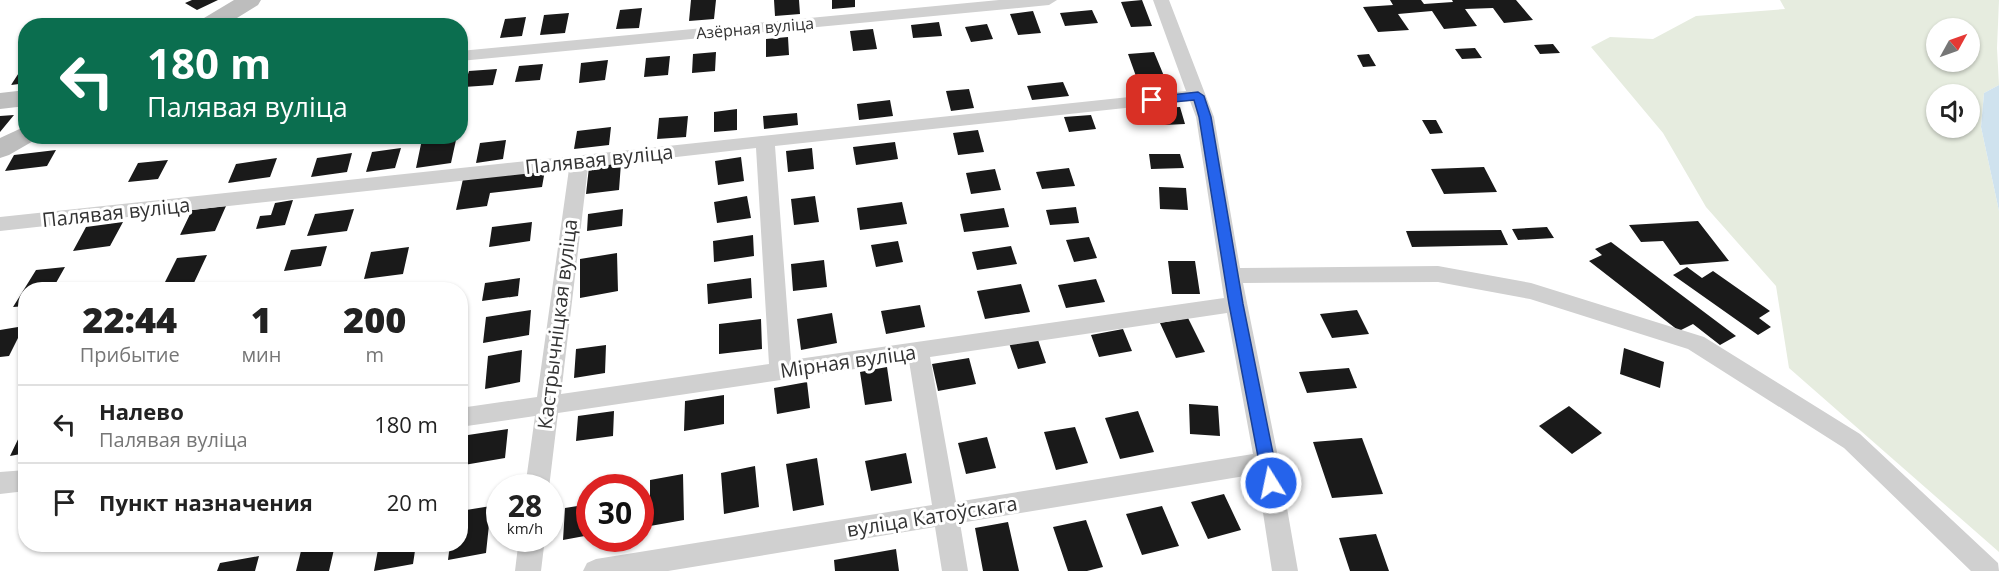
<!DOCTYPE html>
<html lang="ru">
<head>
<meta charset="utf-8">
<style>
  :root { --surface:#fff; --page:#f6f6f6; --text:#222; --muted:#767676; --line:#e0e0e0 }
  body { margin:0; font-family:"Open Sans",sans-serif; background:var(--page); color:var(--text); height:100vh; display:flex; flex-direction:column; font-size:22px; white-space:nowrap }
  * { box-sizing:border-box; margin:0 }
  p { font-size:20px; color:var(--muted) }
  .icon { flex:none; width:33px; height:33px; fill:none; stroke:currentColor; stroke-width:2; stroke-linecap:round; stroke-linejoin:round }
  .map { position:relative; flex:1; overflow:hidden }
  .details { position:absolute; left:18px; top:282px; width:450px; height:270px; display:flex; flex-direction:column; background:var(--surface); border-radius:24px; box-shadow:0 2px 4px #0004 }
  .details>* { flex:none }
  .hud { position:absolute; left:18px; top:18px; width:450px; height:126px; border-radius:24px; box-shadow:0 2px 4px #0004; background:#0b6e4f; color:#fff; overflow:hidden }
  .needle { width:39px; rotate:50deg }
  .buttons { position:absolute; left:1926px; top:18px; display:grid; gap:12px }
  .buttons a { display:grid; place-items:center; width:54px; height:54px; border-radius:50%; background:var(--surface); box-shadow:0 2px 4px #0004; font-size:30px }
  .speed { position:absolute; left:486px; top:474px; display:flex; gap:12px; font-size:30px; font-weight:700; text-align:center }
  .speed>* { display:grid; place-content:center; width:78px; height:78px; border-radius:50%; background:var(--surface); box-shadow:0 2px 4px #0004; line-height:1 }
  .speed small { font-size:15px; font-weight:400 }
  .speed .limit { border:9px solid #d22; background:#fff; color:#111 }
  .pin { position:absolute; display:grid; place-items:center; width:51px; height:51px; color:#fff; margin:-26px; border-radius:12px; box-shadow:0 3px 9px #0006 }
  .me { position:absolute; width:66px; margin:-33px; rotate:350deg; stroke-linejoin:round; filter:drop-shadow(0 0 4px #0008) }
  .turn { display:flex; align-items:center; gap:21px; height:126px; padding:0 30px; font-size:27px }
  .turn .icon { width:78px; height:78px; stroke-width:2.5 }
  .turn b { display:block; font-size:42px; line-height:51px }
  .eta { display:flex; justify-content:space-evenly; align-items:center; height:102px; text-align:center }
  .eta b { font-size:36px; font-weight:800; line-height:42px }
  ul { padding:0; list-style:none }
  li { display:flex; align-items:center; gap:18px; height:78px; padding:0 30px; border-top:2px solid var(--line) }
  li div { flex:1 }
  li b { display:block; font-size:22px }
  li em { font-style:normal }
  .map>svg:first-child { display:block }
</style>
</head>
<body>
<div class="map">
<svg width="1999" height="571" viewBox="0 0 1999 571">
  <rect width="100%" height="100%" fill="#fff"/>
  <!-- green -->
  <path fill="#e6ecdf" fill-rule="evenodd" d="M1780 0H1999L1997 48 1999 85 1984 93 1981 127 1999 211V552L1789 368 1776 286 1706 207 1663 133 1591 47 1610 37 1653 39 1696 16 1785 9ZM1936 28H1970V62H1936ZM1936 94H1970V128H1936Z"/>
  <!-- water -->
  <path fill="#cfe2ee" d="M1999 85V211L1981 127 1984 93Z"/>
  <!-- building -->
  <path fill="#1a1a1a" d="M192 0H218L197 10 185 3Z
    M691 0H716L714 19 689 21Z
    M774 0H799L800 14 775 16Z
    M832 0H855V7L832 9Z
    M1142 0 1152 26 1131 27 1121 2Z
    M1390 0H1421L1424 4 1453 2 1452 0H1516L1533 20 1504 23 1493 8 1465 9 1477 26 1444 29 1432 11 1398 14 1409 30 1378 32 1363 7 1393 5Z
    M642 8 639 28 616 29 620 10Z
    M1092 10 1098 23 1065 26 1060 13Z
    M1033 11 1041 33 1018 35 1010 14Z
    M569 13 565 33 540 35 544 15Z
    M526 17 522 36 500 38 505 19Z
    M939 22 942 36 913 38 911 25Z
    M987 24 993 39 971 42 965 27Z
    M873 29 877 49 853 51 850 31Z
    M788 37 789 55 766 57V39Z
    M1553 44 1560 53 1540 54 1534 45Z
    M1475 48 1482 58 1462 59 1455 49Z
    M716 52 715 71 692 73 693 54Z
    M1154 52 1164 76 1137 79 1128 54Z
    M1369 54 1376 66 1363 67 1357 55Z
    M670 56 668 75 644 77 646 58Z
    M608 60 605 80 579 83 581 63Z
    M543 64 540 80 515 82 519 66Z
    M26 67V83L11 85 22 68Z
    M497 69 493 85 464 87 469 71Z
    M1063 82 1069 96 1032 100 1027 86Z
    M969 89 974 108 951 111 946 91Z
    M890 100 893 116 859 120 857 104Z
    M1180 107 1185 124 1165 125 1160 108Z
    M737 109V130L714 132V112Z
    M797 113 798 125 764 129 763 116Z
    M14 115 0 132V116Z
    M1091 115 1096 129 1069 132 1064 117Z
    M688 116 686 137 657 139 659 118Z
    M1422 120H1436L1443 133 1430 134Z
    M611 127 609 145 574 149 577 131Z
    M978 130 984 152 958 155 953 133Z
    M456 140 451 163 416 168 421 144Z
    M506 140 503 159 476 163 480 143Z
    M895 142 898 159 856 165 853 147Z
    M401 148 395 168 366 172 372 152Z
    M812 148 814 169 788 172 786 151Z
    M56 150 47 166 5 171 14 155Z
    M352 153 347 172 311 177 317 158Z
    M1149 154H1180L1184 168 1151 169Z
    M741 157 744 181 718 185 715 161Z
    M277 158 270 177 228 183 236 164Z
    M168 160 158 179 128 182 138 163Z
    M621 163 619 190 586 194 589 167Z
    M1484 167 1497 192 1444 194 1431 169Z
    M1069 168 1075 186 1042 189 1036 172Z
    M995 169 1001 190 971 194 966 173Z
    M545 170 542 187 490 193 487 206 456 210 463 179Z
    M1159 187 1186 188 1188 210 1160 209Z
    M747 196 751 218 717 223 714 202Z
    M815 196 819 222 794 225 791 199Z
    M293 200 285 225 256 229 260 216 271 215 275 203Z
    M902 202 907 224 860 230 857 208Z
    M226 206 215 231 180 235 192 210Z
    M1076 207 1079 223 1050 225 1046 210Z
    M1004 208 1009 227 964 232 960 214Z
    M354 209 347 231 307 236 315 214Z
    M623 209 622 226 587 231 588 214Z
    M1698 221 1729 261 1680 265 1663 241 1641 242 1629 225Z
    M123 222 110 246 73 251 86 227Z
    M532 222 530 241 489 247 492 227Z
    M1547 227 1554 238 1518 240 1512 229Z
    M1501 230 1508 245 1412 247 1406 231Z
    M753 235 754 256 714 262 713 241Z
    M1089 237 1097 258 1074 262 1066 240Z
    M898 241 903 262 876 267 871 245Z
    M1611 242 1736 336 1720 345 1693 324 1679 331 1589 261 1602 255 1595 249Z
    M327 246 321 266 284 271 291 250Z
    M1011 246 1017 264 977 270 972 252Z
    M409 247 403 274 364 279 371 252Z
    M617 253 618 291 580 298V259Z
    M207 255 193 285 162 288 177 258Z
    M824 260 827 287 793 291 791 264Z
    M1168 261H1195L1200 294H1172Z
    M65 267 52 290H26V306L13 307 36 270Z
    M1687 267 1702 278 1713 271 1770 311 1759 318 1771 327 1758 335 1673 275Z
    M520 278 518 296 482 301 485 283Z
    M751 278 752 298 708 304 707 284Z
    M1096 279 1105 302 1066 308 1058 285Z
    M1021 284 1030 312 985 319 977 291Z
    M920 305 925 327 886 334 881 311Z
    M531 310 529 335 483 343 486 317Z
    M1357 310 1369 334 1332 338 1320 314Z
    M832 313 837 343 801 350 797 319Z
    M1188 318 1205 352 1176 358 1160 323Z
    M761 319 762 349 719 354V324Z
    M24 326 9 356 0 357V330Z
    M1123 329 1132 351 1099 357 1091 335Z
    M1037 337 1046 363 1018 369 1009 343Z
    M606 345 605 373 574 378 576 349Z
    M1624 348 1664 362 1660 388 1620 374Z
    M522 350 520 382 485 389 488 356Z
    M969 358 976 384 938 391 932 364Z
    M887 367 892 401 865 405 860 372Z
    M1349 368 1357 388 1307 393 1299 372Z
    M807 382 810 408 777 414 774 388Z
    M724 395V424L684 431 685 401Z
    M1189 404 1218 406 1220 436 1190 434Z
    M1569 406 1602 433 1572 454 1539 426Z
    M614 411 613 436 576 441 578 416Z
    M1138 411 1154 452 1120 459 1105 418Z
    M1075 427 1088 463 1056 470 1044 432Z
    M23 429H26V453L10 456Z
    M508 429 505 458 464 465 468 435Z
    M987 437 996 468 966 474 958 443Z
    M1362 438 1383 494 1332 498 1313 442Z
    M906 453 912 483 871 491 865 461Z
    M817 458 824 505 793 511 786 464Z
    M755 466 759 507 724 514 721 473Z
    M683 474 684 520 650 526V480Z
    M1224 494 1241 530 1208 539 1191 502Z
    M590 504V535L563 540 565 508Z
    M491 506 486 553 448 560 450 544H460V511Z
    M1162 506 1179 546 1142 555 1126 514Z
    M1086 520 1103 567 1087 571H1068L1053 527Z
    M1008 522 1019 571H983L975 528Z
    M1376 534 1389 571H1350L1339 538Z
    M379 544H416L413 564 374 571Z
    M335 545 329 571H296L301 551Z
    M896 549 899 571H835L834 560Z
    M259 556 255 571H217L220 563Z"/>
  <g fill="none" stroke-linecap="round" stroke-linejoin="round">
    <!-- minor -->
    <path fill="#d0d0d0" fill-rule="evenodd" d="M999 0H1057L1049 5 460 61V51Z
      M1153 0H1169L1214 117 1240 268 1438 266 1531 283 1704 337 1860 434 1998 563 1999 571H1971L1844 448 1688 349 1530 299 1438 282 1243 283 1279 462 1298 571H1272L1257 474 960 523 968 571H942L935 527 668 571H583L587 563 596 559 932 505 909 361 558 413 549 488H525L535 416 460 427V408L537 397 569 169 0 231V217L1186 91ZM1190 101 1196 117 1224 298 791 360 775 146ZM756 148 769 364 561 394 588 167ZM1227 313 1253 454 956 502 930 357Z
      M26 470V491L0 494V472Z
      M519 538H545L541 571H515Z"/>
    <!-- secondary -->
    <path fill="#bdbdbd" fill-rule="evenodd" d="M234 0H261L258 5 224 26H196L199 21Z
      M26 90V106L0 109V93Z
      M26 126V136H37L35 140 9 155 0 158V138Z"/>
  </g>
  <!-- route -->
  <path fill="#2563eb" stroke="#184099" stroke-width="1.5" d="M1198 92 1204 96 1211 117 1243 304 1279 483 1276 488 1271 490 1265 488 1263 483 1229 304 1199 117 1194 100 1152 104 1147 100 1152 97Z"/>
  <g text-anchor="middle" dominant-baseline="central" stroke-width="6" stroke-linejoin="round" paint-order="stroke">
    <!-- far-street labels -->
    <g font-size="16" fill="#333" stroke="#fff">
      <text transform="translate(755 28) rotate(-5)">Азёрная вуліца</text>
    </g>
    <!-- street labels -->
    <g font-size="20" fill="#333" stroke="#fff">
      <text transform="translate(599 159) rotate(-6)">Палявая вуліца</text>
      <text transform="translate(116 212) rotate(-6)">Палявая вуліца</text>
      <text transform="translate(557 324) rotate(-83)">Кастрычніцкая вуліца</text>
      <text transform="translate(848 361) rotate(-8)">Мірная вуліца</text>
      <text transform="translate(932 516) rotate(-9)">вуліца Катоўскага</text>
    </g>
  </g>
</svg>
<div class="buttons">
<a><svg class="needle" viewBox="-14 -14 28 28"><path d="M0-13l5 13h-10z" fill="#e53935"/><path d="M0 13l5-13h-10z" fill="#767676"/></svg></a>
<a><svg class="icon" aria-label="sound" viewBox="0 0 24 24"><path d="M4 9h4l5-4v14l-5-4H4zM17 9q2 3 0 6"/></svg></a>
</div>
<div class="speed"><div>28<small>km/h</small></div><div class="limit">30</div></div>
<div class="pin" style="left:1152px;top:100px;background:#d93025"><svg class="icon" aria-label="arrive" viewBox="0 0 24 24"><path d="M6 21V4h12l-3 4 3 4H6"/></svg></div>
<svg class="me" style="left:1271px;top:483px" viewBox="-20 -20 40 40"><circle r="17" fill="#2563eb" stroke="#fff" stroke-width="3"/><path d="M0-11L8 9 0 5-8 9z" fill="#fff"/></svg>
<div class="hud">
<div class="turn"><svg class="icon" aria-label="left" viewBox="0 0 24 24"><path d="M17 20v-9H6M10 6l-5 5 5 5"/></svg><div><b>180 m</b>Палявая вуліца</div></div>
</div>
<section class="details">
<div class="eta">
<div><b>22:44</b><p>Прибытие</p></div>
<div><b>1</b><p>мин</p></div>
<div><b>200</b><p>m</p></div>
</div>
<ul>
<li><svg class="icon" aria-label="left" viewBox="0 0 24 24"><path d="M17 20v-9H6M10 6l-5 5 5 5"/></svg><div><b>Налево</b><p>Палявая вуліца</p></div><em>180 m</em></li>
<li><svg class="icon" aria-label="arrive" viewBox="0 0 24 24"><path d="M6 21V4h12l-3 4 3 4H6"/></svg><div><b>Пункт назначения</b></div><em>20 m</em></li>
</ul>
</section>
</div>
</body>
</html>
